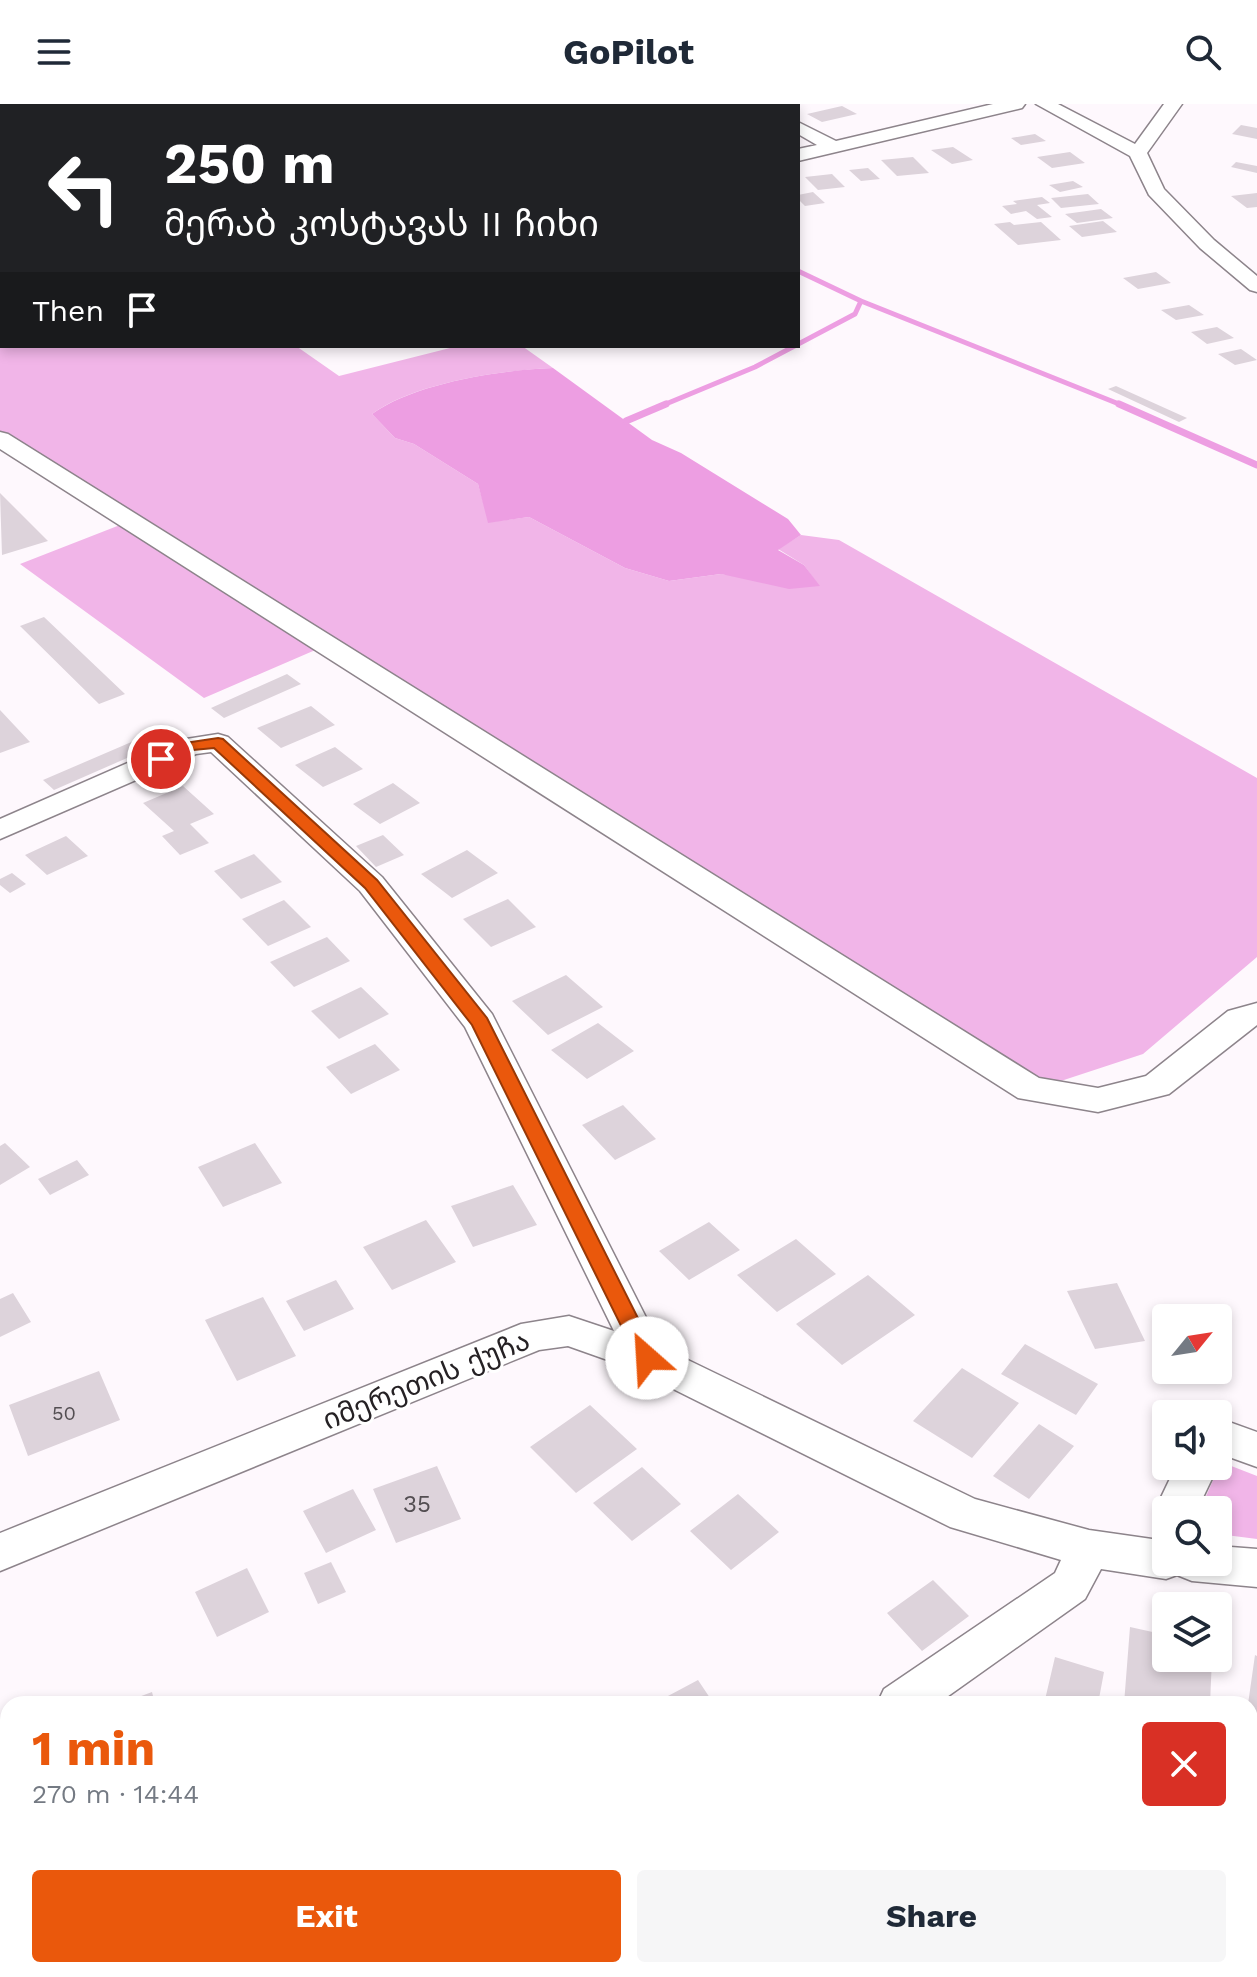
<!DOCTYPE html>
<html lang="en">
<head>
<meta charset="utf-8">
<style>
  :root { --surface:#fff; --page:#f6f6f7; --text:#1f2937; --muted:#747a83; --accent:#ea580c }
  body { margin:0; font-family:"Work Sans","Noto Sans Georgian",sans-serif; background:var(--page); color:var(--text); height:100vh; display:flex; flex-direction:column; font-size:30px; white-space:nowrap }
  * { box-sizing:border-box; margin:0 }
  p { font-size:26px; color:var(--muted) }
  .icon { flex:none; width:44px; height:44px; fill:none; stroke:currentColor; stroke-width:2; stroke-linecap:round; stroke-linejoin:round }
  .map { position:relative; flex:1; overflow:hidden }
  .sheet { position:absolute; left:0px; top:1592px; width:1258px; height:282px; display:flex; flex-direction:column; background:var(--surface); border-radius:24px 24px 0 0; box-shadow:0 4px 12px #0003 }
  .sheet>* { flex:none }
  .guide { position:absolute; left:0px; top:0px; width:800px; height:244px; box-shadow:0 4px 12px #0003; background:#202124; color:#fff; overflow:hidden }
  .needle { width:52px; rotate:60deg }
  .fabs { position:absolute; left:1152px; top:1200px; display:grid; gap:16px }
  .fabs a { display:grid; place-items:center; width:80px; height:80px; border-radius:8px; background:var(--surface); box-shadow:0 4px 12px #0003; font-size:40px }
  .pin { position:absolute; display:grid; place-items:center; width:68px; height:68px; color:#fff; margin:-34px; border:4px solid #fff; border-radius:50%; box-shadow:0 2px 8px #0007 }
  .me { position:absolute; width:88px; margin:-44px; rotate:334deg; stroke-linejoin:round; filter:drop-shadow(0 0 6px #0008) }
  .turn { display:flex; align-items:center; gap:28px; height:168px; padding:0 32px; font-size:36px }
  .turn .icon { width:104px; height:104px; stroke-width:2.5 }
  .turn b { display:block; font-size:56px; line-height:68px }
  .then { display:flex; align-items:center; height:76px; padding:0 32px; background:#0003; gap:16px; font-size:30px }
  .round { display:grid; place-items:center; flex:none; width:84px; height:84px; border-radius:8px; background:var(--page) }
  .overview { display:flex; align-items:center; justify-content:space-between; height:136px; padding:0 32px }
  h1 { font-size:48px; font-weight:700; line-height:60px; color:var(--accent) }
  .primary-button { display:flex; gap:16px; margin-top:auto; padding:16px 32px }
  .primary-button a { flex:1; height:92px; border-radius:8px; background:var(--accent); color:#fff; font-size:32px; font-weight:700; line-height:92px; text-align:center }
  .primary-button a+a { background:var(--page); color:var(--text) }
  header { display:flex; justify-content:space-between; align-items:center; height:104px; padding:0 32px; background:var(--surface); font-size:36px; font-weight:700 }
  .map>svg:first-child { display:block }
</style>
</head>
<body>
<header><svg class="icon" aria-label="menu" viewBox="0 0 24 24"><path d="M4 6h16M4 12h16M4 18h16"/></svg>GoPilot<svg class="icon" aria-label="search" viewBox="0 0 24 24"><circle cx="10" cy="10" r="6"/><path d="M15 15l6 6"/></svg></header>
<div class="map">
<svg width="1257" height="1873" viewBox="0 0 1257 1873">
  <rect width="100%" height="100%" fill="#fef8fd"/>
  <!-- green -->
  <path fill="#f1b5e8" d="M285 0H579L580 2H288Z
    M0 241 296 242 339 272 458 242H522L553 264C502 266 414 279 372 310L395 334 414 340 478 380 489 418 529 413 625 464 669 477 721 470 819 482 804 461 778 445 801 431 839 436 1257 674V853L1143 950 1015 992 320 544 204 594 20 460 120 421 0 344Z
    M1221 1358 1257 1372V1435L1218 1430V1406H1200Z
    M1250 1704 1257 1705V1816L1250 1812Z"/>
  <!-- water -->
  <path fill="#ed9ee2" d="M553 264 652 336 681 349 788 415 801 431 778 446 804 461 820 482 789 485 721 470 669 477 625 464 529 413 488 419 478 380 414 340 395 334 372 310C415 279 500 266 553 264Z"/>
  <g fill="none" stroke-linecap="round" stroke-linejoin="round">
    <!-- stream-far1 -->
    <path stroke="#ed9ee2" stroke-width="5" d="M861 197 1124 302
      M661 302 755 263 855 210 861 197 798 167"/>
    <!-- stream -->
    <path stroke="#ed9ee2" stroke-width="7" d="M1119 300 1257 361
      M626 317 666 300"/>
  </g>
  <!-- building -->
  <path fill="#ddd3db" d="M842 2 857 10 822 18 807 10Z
    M1241 21 1257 24V35L1232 30Z
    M1035 30 1046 37 1021 41 1011 34Z
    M953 43 973 56 952 60 931 46Z
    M1070 48 1085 59 1052 64 1037 53Z
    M913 53 929 69 897 72 881 56Z
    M1236 58 1257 62V69L1231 63Z
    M868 64 880 75 861 77 849 66Z
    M832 70 845 83 818 86 805 73Z
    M1073 77 1083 83 1060 88 1049 81Z
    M813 88 825 99 805 102 798 95V91Z
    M1257 89V103L1247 104 1231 92Z
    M1088 90 1099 100 1061 104 1051 94Z
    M1042 93 1050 99 1037 101 1052 113 1037 115 1026 107 1011 110 1002 102 1017 100 1013 97Z
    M1101 105 1113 114 1077 119 1065 110Z
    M1103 117 1117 128 1082 133 1069 122Z
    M1010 118 1014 121 1041 118 1061 136 1018 141 994 120Z
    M1156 168 1171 179 1138 185 1123 174Z
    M1189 201 1204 211 1176 216 1161 206Z
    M1217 223 1234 234 1207 240 1191 228Z
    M1241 245 1257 256 1235 261 1218 250Z
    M1116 282 1187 314 1179 318 1108 285Z
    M0 389 48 437 2 451Z
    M44 513 125 590 99 600 20 522Z
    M287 570 301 580 224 614 211 604Z
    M311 602 335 621 281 644 257 624Z
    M0 606 30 638 0 649Z
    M164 624 175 633 54 686 43 676Z
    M335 643 363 665 323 683 295 661Z
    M393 679 420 699 380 720 353 700Z
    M183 682 214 710 190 720 209 739 180 751 162 732 174 727 143 699Z
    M383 731 404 751 376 763 356 742Z
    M66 732 88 752 47 771 25 751Z
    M467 746 498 769 452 794 421 770Z
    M254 750 282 778 241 795 214 767Z
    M12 769 26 780 10 789 0 781V775Z
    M508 795 536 823 491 843 463 815Z
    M284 796 311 823 268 842 242 815Z
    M327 833 350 857 294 883 270 858Z
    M566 871 603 903 548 931 512 897Z
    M361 883 389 910 339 935 311 907Z
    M598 919 634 947 587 975 551 946Z
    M375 940 400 966 351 990 326 963Z
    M623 1001 656 1035 615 1056 582 1021Z
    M5 1039 30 1063 0 1081V1042Z
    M255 1039 282 1079 223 1103 198 1063Z
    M77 1056 89 1071 50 1091 38 1075Z
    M513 1081 537 1121 473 1143 451 1102Z
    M426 1116 456 1158 392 1186 363 1143Z
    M709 1118 740 1146 689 1176 659 1147Z
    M796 1135 836 1170 777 1208 737 1171Z
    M868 1171 915 1211 842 1261 796 1220Z
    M336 1176 354 1205 304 1227 286 1197Z
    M1117 1179 1145 1237 1095 1245 1067 1187Z
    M13 1189 31 1218 0 1233V1195Z
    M263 1193 296 1252 237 1277 205 1216Z
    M1025 1240 1098 1280 1076 1311 1001 1270Z
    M962 1264 1019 1299 972 1354 913 1317Z
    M99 1267 120 1316 28 1352 9 1301Z
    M590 1301 637 1345 576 1389 530 1343Z
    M1039 1320 1074 1342 1029 1395 993 1372Z
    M437 1362 461 1415 396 1439 373 1385Z
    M642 1363 681 1400 632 1437 593 1399Z
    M353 1385 376 1426 326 1449 303 1407Z
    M738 1390 779 1428 731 1466 690 1427Z
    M331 1458 346 1488 318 1500 304 1469Z
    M247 1464 269 1508 217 1533 195 1488Z
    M933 1476 969 1512 922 1547 887 1509Z
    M1130 1523 1166 1531V1554H1212L1210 1600H1124Z
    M1255 1551 1257 1552V1612L1250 1610 1248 1600Z
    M1055 1553 1104 1568 1098 1600H1044Z
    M698 1576 714 1600H653Z
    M152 1588 155 1600H120Z
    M127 1866H229L232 1873H130Z
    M721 1866H741L746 1873H709Z"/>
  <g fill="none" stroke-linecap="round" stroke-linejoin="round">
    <defs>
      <path id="minor" d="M748 0H768L770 2H750Z
        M993 0H1025L1022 4 798 57V45L817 41 798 30V18L836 37Z
        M1036 0H1058L1135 40 1164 0H1182L1147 49 1164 85 1214 136 1257 172V188L1250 186 1200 144 1149 91 1130 52Z
        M0 328 8 330 1039 974 1098 984 1146 972 1228 907 1257 899V921L1169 990 1098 1008 1018 994 0 345Z
        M218 630 228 633 382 773 492 910 661 1243 975 1395 1089 1426 1166 1437V1458H1218V1442L1257 1445V1483L1192 1477 1177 1471 1166 1475 1101 1465 1085 1495 937 1600H877L884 1585 1055 1469 1061 1456 950 1423 633 1265 568 1242 539 1246 0 1467V1429L521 1220 569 1212 614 1227 465 923 360 787 211 648 196 650 0 735V715L180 636Z
        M1218 1314 1257 1328V1363L1218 1349Z
        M1176 1362H1218L1197 1406H1166V1420L1161 1419 1155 1406Z
        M864 1866H916L919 1873H867Z"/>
    </defs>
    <!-- minor casing -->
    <use href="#minor" stroke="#8d848b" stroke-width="3"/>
    <!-- minor -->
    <use href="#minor" fill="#fff" fill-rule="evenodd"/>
  </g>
  <!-- route -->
  <path fill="#ea580c" stroke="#983908" stroke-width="2" d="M218 634 223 635 377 776 487 914 658 1254 654 1260 647 1263 640 1260 472 921 365 784 214 644 193 646 161 659 154 655 185 639Z"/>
  <g text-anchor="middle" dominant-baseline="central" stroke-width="6" stroke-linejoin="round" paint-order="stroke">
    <!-- number labels -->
    <g font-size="20" fill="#534e52">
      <text x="64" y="1309">50</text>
    </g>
    <!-- near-number labels -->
    <g font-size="24" fill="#534e52">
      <text x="417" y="1400">35</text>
    </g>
    <!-- near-street labels -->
    <g font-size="28" fill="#252124" stroke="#fff">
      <text transform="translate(426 1276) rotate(-22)">იმერეთის ქუჩა</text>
    </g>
  </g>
</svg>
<div class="fabs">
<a><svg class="needle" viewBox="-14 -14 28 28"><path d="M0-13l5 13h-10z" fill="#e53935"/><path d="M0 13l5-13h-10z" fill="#747a83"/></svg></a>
<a><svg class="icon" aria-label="sound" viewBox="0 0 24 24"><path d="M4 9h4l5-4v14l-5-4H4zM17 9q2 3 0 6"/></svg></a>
<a><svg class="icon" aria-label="search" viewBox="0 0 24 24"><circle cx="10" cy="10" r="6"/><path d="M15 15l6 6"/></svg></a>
<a><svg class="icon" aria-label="layers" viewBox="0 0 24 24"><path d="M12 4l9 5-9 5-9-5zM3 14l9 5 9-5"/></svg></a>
</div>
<div class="pin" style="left:161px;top:655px;background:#d93025"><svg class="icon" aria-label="arrive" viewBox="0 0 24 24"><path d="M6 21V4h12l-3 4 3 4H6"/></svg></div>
<svg class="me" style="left:647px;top:1254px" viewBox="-20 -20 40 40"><circle r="19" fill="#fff"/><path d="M0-13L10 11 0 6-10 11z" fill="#ea580c"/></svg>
<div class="guide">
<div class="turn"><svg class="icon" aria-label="left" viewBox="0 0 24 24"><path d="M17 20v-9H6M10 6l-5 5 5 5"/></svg><div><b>250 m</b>მერაბ კოსტავას II ჩიხი</div></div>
<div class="then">Then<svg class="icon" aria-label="arrive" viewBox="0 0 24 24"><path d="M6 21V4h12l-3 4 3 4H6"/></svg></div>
</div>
<section class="sheet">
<div class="overview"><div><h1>1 min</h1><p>270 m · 14:44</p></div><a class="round" style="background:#d93025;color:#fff"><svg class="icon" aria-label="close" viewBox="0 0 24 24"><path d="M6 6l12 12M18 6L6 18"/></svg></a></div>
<div class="primary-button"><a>Exit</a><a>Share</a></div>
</section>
</div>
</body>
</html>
